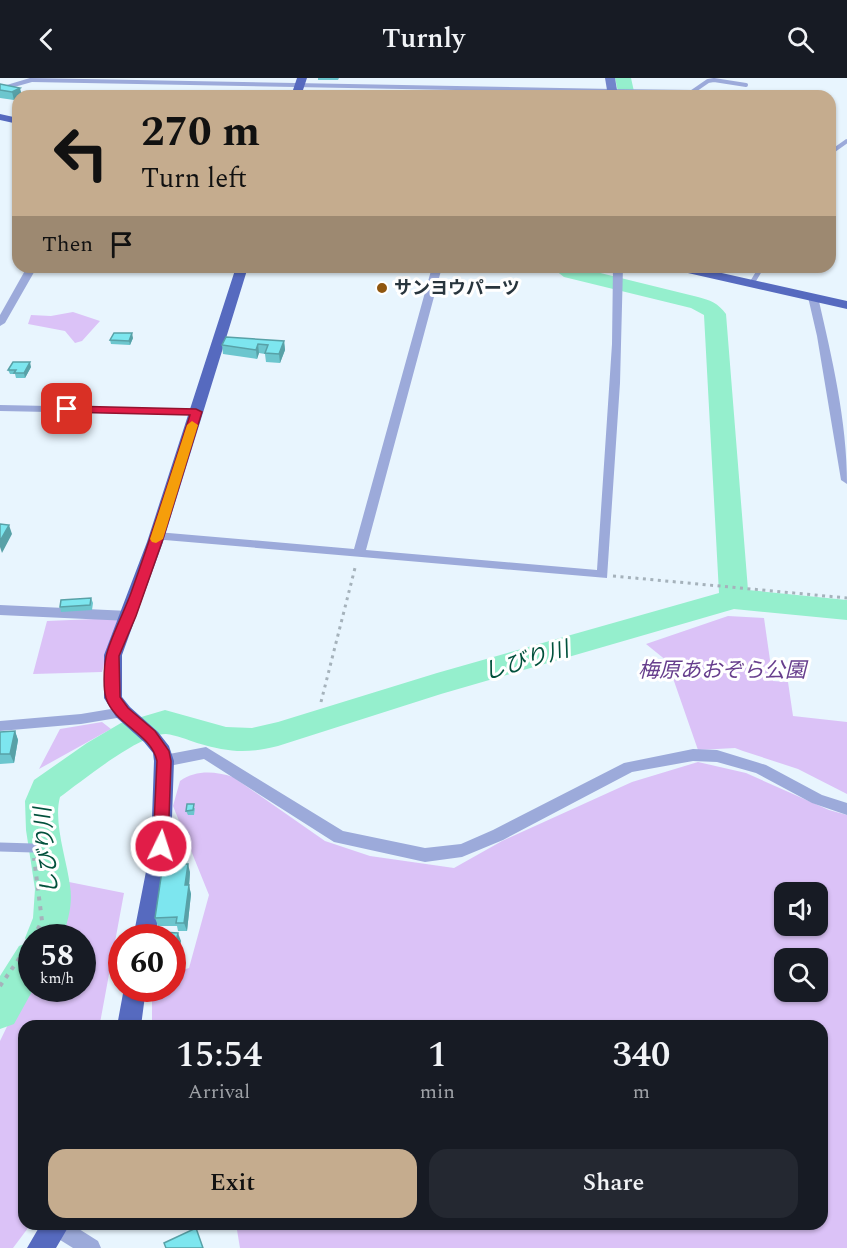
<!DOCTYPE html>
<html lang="en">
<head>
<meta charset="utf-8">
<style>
  :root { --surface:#171b24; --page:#242831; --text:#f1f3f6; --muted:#9ea1a6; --accent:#c5ac8e }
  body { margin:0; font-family:Spectral,"Noto Sans JP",serif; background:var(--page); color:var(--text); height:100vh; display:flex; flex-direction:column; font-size:22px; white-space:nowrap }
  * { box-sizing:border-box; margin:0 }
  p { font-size:20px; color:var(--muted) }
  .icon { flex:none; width:33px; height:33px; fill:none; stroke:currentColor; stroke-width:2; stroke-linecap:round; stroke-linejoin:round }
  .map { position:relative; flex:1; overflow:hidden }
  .details { position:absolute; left:18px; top:942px; width:810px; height:210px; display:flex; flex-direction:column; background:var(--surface); border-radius:18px; box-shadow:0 2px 4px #0004 }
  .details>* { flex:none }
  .top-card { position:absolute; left:12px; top:12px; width:824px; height:183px; border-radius:18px; box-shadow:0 2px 4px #0004; background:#c5ac8e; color:#111; overflow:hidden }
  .controls { position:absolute; left:774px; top:804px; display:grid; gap:12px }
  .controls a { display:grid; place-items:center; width:54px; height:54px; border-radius:12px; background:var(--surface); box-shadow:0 2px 4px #0004; font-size:30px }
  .speed { position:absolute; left:18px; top:846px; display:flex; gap:12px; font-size:30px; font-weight:700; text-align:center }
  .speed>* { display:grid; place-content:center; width:78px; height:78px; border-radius:50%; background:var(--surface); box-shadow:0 2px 4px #0004; line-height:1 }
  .speed small { font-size:15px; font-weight:400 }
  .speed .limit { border:9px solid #d22; background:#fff; color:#111 }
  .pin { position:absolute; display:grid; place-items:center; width:51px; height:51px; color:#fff; margin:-26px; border-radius:12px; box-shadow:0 3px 9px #0006 }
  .me { position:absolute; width:66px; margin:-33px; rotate:4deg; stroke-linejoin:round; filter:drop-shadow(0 0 4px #0008) }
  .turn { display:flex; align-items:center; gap:21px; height:126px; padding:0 30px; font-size:27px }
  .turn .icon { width:78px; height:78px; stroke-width:2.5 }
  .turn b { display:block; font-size:42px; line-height:51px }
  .then { display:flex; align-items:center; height:57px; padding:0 30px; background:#0003; gap:12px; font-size:22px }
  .eta { display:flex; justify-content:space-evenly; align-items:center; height:102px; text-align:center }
  .eta b { font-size:36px; font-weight:600; line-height:42px }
  .cta { display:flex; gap:12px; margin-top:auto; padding:12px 30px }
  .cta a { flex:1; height:69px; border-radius:18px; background:var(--accent); color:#111; font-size:24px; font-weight:600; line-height:69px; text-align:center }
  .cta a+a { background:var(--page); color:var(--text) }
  header { display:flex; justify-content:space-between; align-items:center; height:78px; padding:0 30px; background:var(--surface); font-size:27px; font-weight:600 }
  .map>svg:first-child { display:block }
</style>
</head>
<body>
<header><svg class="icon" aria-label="back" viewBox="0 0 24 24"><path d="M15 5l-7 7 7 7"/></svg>Turnly<svg class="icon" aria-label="search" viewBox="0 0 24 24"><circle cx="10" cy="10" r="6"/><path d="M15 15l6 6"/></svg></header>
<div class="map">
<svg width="847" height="1170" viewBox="0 0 847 1170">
  <rect width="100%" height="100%" fill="#e8f5fe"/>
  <!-- green -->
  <path fill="#dbc2f7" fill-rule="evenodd" d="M73 234 100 243 82 263 75 265 65 253 28 246 31 237 51 238Z
    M728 538 764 540 773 603 788 604 793 638 847 644V716L798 691 743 673 735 670 698 672 667 583 646 566Z
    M118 540 102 594 33 596 47 543Z
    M102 644 111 651 39 691 60 651Z
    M698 684 746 695 829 732 847 737V1170H240L236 1146H822V948H152V911L172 910 173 895 189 890 209 817 173 728 180 703C196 692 214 693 233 699L325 763 370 778 454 790 502 763 632 704ZM784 814H818V848H784ZM784 880H818V914H784Z
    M69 804 124 815 100 945 99 948H24V1146H31L13 1170H0V963L31 899 32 910H82V860L52 859 61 843Z"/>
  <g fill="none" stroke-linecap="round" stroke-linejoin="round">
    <!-- river -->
    <path fill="#95efcd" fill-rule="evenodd" d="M615 0H631L635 18H619Z
      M551 189H576L698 219C710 222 718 225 726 236L748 512 847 522V542L734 531 441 616 278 668C246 676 228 674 197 665 188 662 176 657 166 656 141 655 82 703 60 719 53 744 67 783 70 808 73 826 68 843 62 860H32V910H34L14 946 0 951V898L19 868 27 865 25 860 33 840 35 811 26 752 25 723 34 702 87 665 121 645 165 632 226 649 252 650 278 644 437 595 719 515 704 237 691 230 564 199Z"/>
    <!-- path-far1 -->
    <path stroke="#a5b2bb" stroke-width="3" stroke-dasharray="3 4.5" stroke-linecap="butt" d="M613 498 847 520
      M321 624 356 486"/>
    <!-- path -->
    <path stroke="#a5b2bb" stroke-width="4" stroke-dasharray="4 6" stroke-linecap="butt" d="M33 860 42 843 34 780
      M0 908 32 862"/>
    <!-- lane-far2 -->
    <path stroke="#9caada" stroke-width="4" d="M612 13 692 14 708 3 714 2 746 7
      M830 75 847 63
      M760 192 762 189"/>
    <!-- lane-far1 -->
    <path stroke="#9caada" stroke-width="5" d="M752 205 761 190"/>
    <!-- lane -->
    <path stroke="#9caada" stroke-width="9" d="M0 769 33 770"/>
    <!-- street -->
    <path fill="#9caada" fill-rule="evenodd" d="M30 0 612 11 616 13 612 15 32 4 0 13V9Z
      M27 189H37L5 245 0 248V237Z
      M432 189H442L366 472 597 492 612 266 613 189H623L620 305 607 500 153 461 151 458 153 455 157 454 354 471Z
      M813 216 818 219C832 280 847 343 847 406L841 402 817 258 808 219Z
      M0 327 196 331 201 334 196 337 0 333Z
      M0 527 129 533 135 538 129 543 0 537Z
      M123 629 128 630 130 634 128 638 123 639 81 646 0 653V643L81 636Z
      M206 669 343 753 425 770 461 766 493 752 624 685 693 671 717 672 766 687 822 717 847 725V737L812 725 756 695 717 684 693 683 632 694 503 762 462 779 425 784 334 764 204 681 164 689 159 687 157 683 159 679 164 677Z
      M47 1146H71L98 1163 101 1170H73L49 1155Z"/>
    <!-- secondary -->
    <path fill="#7285cb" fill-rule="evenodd" d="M605 0H615L618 18H608Z"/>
    <!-- primary -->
    <path fill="#566abf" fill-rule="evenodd" d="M297 0H307L301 18H291Z
      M0 36 18 40V46L0 42Z
      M236 189H248L163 464 122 577V619L130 629 158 654 169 668 174 683 171 768 155 860H133L151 768 154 683 153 675 144 664 116 639 104 620V577L147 464Z
      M673 189H695L847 223V231L679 193Z
      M124 910H146L141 948H117Z
      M41 1146H70L56 1170H27Z"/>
  </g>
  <!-- wall -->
  <path fill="#6cc6ce" d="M318 0H339L338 2H318Z
    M0 6 22 18H18V20L14 22 0 20Z
    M133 260 130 267 111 266 110 262Z
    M284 263 285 272 280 285 266 284 265 276 259 275 257 281 223 276 222 267Z
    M31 289 25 300H16L15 296H10L8 292Z
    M91 520 93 525 92 532 61 534 60 529Z
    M15 653 18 662 14 685 0 686V654Z
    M195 730 194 737H188L186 733Z
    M190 794 189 808 191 816 187 853H178L177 848H158L155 840Z"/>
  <!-- shaded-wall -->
  <path fill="#58a1a7" d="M20 10 22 18H18V20L14 22 12 14Z
    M132 255 133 260 130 267 129 263Z
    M284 263 285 272 280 285 279 276Z
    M258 266 259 275 257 281 256 272Z
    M30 284 31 289 25 300 24 295Z
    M9 447 12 456 2 475 0 469V463Z
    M15 653 18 662 14 685 10 676Z
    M188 786 190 794 189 808 191 816 187 853 184 845 185 807Z
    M178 855 181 863 175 894 172 887V883Z"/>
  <!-- building -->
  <path fill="#7de6ef" stroke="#58a1a7" stroke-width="1.5" d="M0 6 20 10 12 14 0 12Z
    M114 255H132L129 263 110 262Z
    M226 259 284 263 279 276 265 275 268 267 258 266 256 272 222 267Z
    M13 284H30L24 295H14L16 292H8Z
    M0 446 9 447 0 463Z
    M91 520 90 527 60 529 61 522Z
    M15 653 10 676H0V654Z
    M187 726H194L193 732 186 733Z
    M163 786H188L185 807H189L184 845H176L177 839 155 840Z
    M160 854 178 855 172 883V860H158Z
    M196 1150 203 1170H166L164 1165Z"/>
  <!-- route -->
  <path fill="#e11d48" stroke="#92132f" stroke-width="1.5" d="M67 328 196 331 202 334 162 464 136 538 119 578 120 619 128 630 155 653 169 673 171 683 168 768 166 772 161 774 155 772 153 768 157 683C151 655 115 647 106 620 103 610 104 589 106 579 108 565 125 532 131 515 152 456 171 397 190 337L63 334 61 331Z"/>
  <!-- slow -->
  <path fill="#f59e0b" d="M192 343 198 347 163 461 156 465 152 464 150 461 187 347Z"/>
  <!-- markers -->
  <circle fill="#8f560f" stroke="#fff" stroke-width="2" cx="382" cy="210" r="6"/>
  <g text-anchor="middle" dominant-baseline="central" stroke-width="6" stroke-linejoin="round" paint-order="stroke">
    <!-- far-poi labels -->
    <g font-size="18" font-weight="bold" fill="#28353d" stroke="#fff" text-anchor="start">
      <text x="394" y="210">サンヨウパーツ</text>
    </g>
    <!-- park labels -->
    <g font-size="21" font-style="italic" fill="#673e8d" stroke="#fff">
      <text x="722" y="593">梅原あおぞら公園</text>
    </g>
    <!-- water labels -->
    <g font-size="22" font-style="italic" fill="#02513c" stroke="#fff">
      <text transform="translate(526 583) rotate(-16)">しびり川</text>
      <text transform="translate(47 773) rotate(-95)">しびり川</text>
    </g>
  </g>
</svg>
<div class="controls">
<a><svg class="icon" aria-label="sound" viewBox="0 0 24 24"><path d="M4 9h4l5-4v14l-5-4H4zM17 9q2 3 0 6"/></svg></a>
<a><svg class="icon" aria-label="search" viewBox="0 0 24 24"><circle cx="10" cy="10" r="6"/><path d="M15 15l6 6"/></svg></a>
</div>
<div class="speed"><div>58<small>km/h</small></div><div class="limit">60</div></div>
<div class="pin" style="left:67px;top:331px;background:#d93025"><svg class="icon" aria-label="arrive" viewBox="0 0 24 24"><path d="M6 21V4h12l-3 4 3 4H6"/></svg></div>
<svg class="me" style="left:161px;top:768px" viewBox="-20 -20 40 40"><circle r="17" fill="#e11d48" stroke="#fff" stroke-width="3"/><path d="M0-11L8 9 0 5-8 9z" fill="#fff"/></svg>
<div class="top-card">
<div class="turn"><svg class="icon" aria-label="left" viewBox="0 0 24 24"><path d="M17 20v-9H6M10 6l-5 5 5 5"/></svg><div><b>270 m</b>Turn left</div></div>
<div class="then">Then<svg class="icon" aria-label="arrive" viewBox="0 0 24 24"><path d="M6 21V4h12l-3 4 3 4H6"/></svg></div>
</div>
<section class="details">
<div class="eta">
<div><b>15:54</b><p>Arrival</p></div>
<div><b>1</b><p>min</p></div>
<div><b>340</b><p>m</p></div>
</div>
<div class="cta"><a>Exit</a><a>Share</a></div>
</section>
</div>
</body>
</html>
